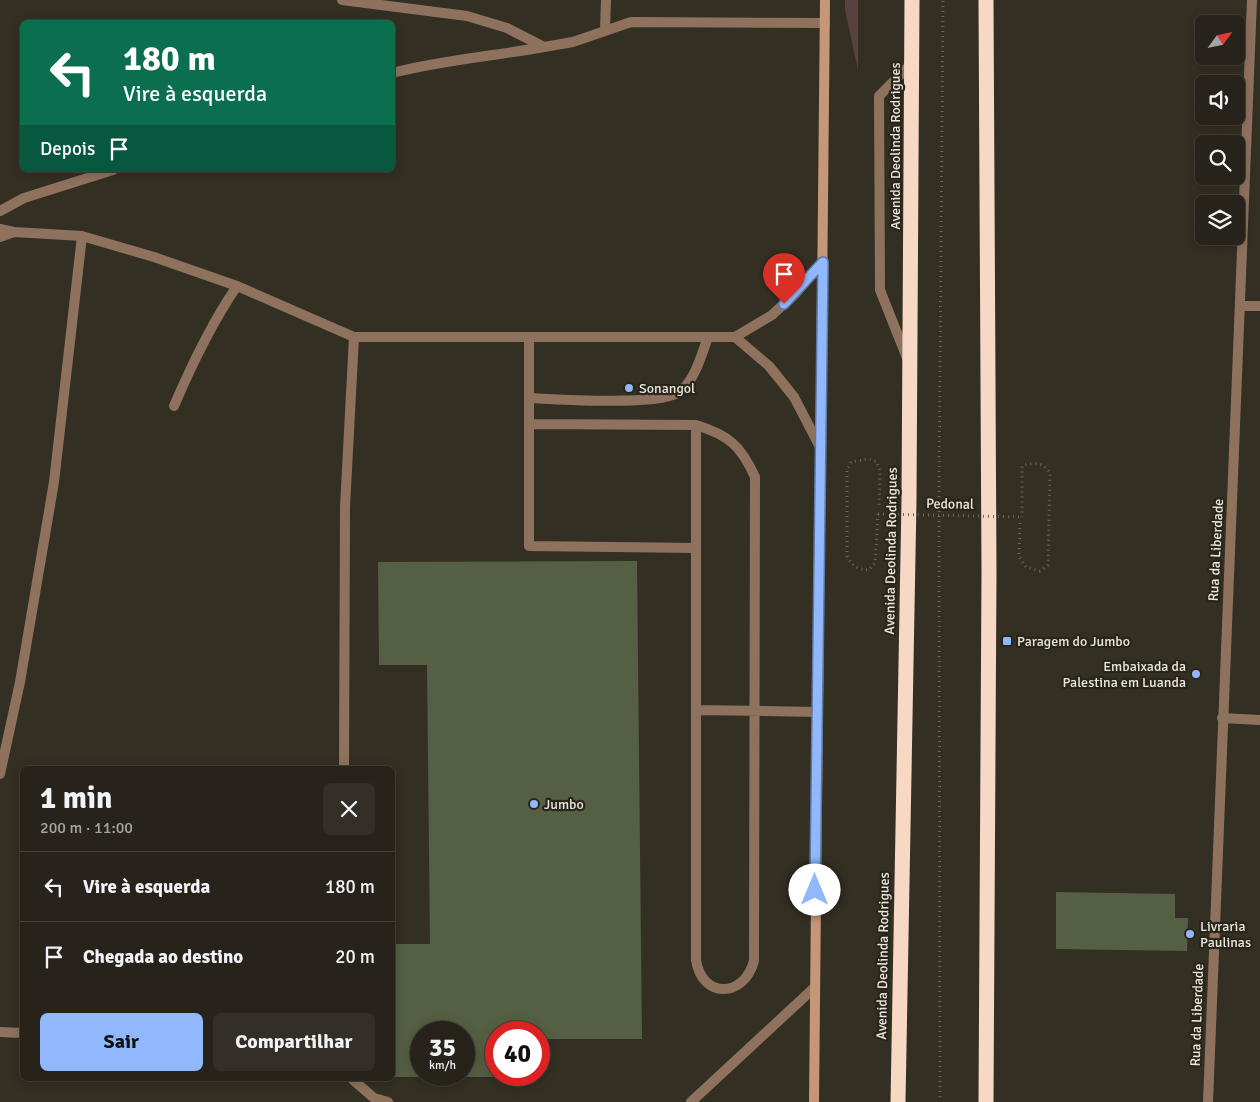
<!DOCTYPE html>
<html lang="pt">
<head>
<meta charset="utf-8">
<style>
  :root { --surface:#27231a; --page:#332f27; --text:#f1f3f6; --muted:#a4a4a2; --line:#434039; --accent:#91b8fd }
  body { margin:0; font-family:Signika,sans-serif; background:var(--page); color:var(--text); height:100vh; display:flex; flex-direction:column; font-size:19px; white-space:nowrap }
  * { box-sizing:border-box; margin:0 }
  p { font-size:16px; color:var(--muted) }
  .icon { flex:none; width:28px; height:28px; fill:none; stroke:currentColor; stroke-width:2; stroke-linecap:round; stroke-linejoin:round }
  .map { position:relative; flex:1; overflow:hidden }
  .side { position:absolute; left:20px; top:766px; width:375px; height:315px; display:flex; flex-direction:column; background:var(--surface); border-radius:8px; box-shadow:0 2px 12px #0003,0 0 0 1px var(--line) }
  .side>* { flex:none }
  .guide { position:absolute; left:20px; top:20px; width:375px; height:152px; border-radius:8px; box-shadow:0 2px 12px #0003,0 0 0 1px var(--line); background:#0b6e4f; color:#fff; overflow:hidden }
  .needle { width:32px; rotate:57deg }
  .fabs { position:absolute; left:1195px; top:15px; display:grid; gap:10px }
  .fabs a { display:grid; place-items:center; width:50px; height:50px; border-radius:8px; background:var(--surface); box-shadow:0 2px 12px #0003,0 0 0 1px var(--line); font-size:25px }
  .speed { position:absolute; left:410px; top:1021px; display:flex; gap:10px; font-size:25px; font-weight:700; text-align:center }
  .speed>* { display:grid; place-content:center; width:65px; height:65px; border-radius:50%; background:var(--surface); box-shadow:0 2px 12px #0003,0 0 0 1px var(--line); line-height:1 }
  .speed small { font-size:12px; font-weight:400 }
  .speed .limit { border:8px solid #d22; background:#fff; color:#111 }
  .pin { position:absolute; display:grid; place-items:center; width:42px; height:42px; color:#fff; margin:-51px -21px; border-radius:50% 50% 50% 0; rotate:-45deg; box-shadow:0 0 5px #0007 }
  .pin .icon { rotate:45deg }
  .me { position:absolute; width:55px; margin:-28px; rotate:0deg; stroke-linejoin:round; filter:drop-shadow(0 0 4px #0008) }
  .turn { display:flex; align-items:center; gap:18px; height:105px; padding:0 20px; font-size:22px }
  .turn .icon { width:65px; height:65px; stroke-width:2.5 }
  .turn b { display:block; font-size:35px; line-height:42px }
  .then { display:flex; align-items:center; height:48px; padding:0 20px; background:#0003; gap:10px; font-size:19px }
  .round { display:grid; place-items:center; flex:none; width:52px; height:52px; border-radius:8px; background:var(--page) }
  .summary { display:flex; align-items:center; justify-content:space-between; height:85px; padding:0 20px }
  h1 { font-size:30px; font-weight:700; line-height:38px }
  .button { display:flex; gap:10px; margin-top:auto; padding:10px 20px }
  .button a { flex:1; height:58px; border-radius:8px; background:var(--accent); color:#111; font-size:20px; font-weight:700; line-height:58px; text-align:center }
  .button a+a { background:var(--page); color:var(--text) }
  ul { padding:0; list-style:none }
  li { display:flex; align-items:center; gap:15px; height:70px; padding:0 20px; border-top:1px solid var(--line) }
  li div { flex:1 }
  li b { display:block; font-size:19px }
  li em { font-style:normal }
  .map>svg:first-child { display:block }
</style>
</head>
<body>
<div class="map">
<svg width="1260" height="1102" viewBox="0 0 1260 1102">
  <rect width="100%" height="100%" fill="#342f23"/>
  <!-- green -->
  <path fill="#5a4141" d="M845 0H858V70L845 10Z"/>
  <!-- building -->
  <path fill="#555f43" fill-rule="evenodd" d="M637 561 642 1039H539V1032H496V1077H392V944H430L427 665H379L378 562ZM421 1032H464V1075H421Z
    M1056 892 1175 894V918H1188L1187 951 1056 949Z"/>
  <g fill="none" stroke-linecap="round" stroke-linejoin="round">
    <!-- path -->
    <path stroke="#6b675c" stroke-width="3" stroke-dasharray="1 4" stroke-linecap="butt" d="M878 514 875 563 869 570C857 569 852 566 847 556V469L851 462 868 459 876 461 880 471 879 508
      M1020 523 1019 557 1026 567 1040 571 1048 565 1050 473C1043 462 1034 462 1022 466V517
      M940 1097 939 495 943 0"/>
    <!-- lane -->
    <path stroke="#8f725e" stroke-width="10" d="M529 337V546L696 548
      M907 358 880 290 879 96 912 63
      M529 398C556 399 663 407 681 391 696 377 701 356 708 337
      M529 424 696 425C729 435 741 446 755 477L754 961C744 998 702 999 696 960V425
      M697 710 817 712"/>
    <!-- street -->
    <path stroke="#8f725e" stroke-width="10" d="M342 0 467 16 507 28 544 47 573 42 631 22 825 23
      M605 30 606 0
      M392 73C443 60 494 56 544 47
      M0 211 24 198 113 170
      M0 229 14 232 82 236 154 257 237 286 354 337H735L772 315 796 293 823 261
      M0 237 14 232
      M1240 306H1260
      M735 337 769 366 794 397 820 447
      M174 406C192 364 211 324 237 286
      M1222 718 1260 720
      M344 769 345 507 354 337
      M0 774 20 682 54 482 82 236
      M0 1032 22 1033
      M352 1079 374 1098 388 1102
      M691 1102 814 988
      M1208 1102 1252 0"/>
    <!-- secondary -->
    <path stroke="#c59677" stroke-width="10" d="M814 1102 825 0"/>
    <!-- highway -->
    <path stroke="#f6d8c5" stroke-width="15" d="M898 1102 909 500 912 0
      M986 1102 989 573 986 0"/>
    <!-- path-bridge -->
    <path stroke="#6b675c" stroke-width="3" stroke-dasharray="1 4" stroke-linecap="butt" d="M878 514 1022 517"/>
  </g>
  <g fill="none" stroke-linecap="round" stroke-linejoin="round">
    <defs>
      <path id="route" d="M784 304 823 262 815 890"/>
    </defs>
    <!-- route casing -->
    <use href="#route" stroke="#5e78a4" stroke-width="12"/>
    <!-- route -->
    <use href="#route" stroke="#91b8fd" stroke-width="9"/>
  </g>
  <!-- markers -->
  <g fill="#91b8fd" stroke="#2a2519" stroke-width="2">
    <circle cx="629" cy="388" r="5"/>
    <rect x="1002" y="636" width="10" height="10" rx="2.5"/>
    <circle cx="1196" cy="674" r="5"/>
    <circle cx="534" cy="804" r="5"/>
    <circle cx="1190" cy="934" r="5"/>
  </g>
  <g text-anchor="middle" dominant-baseline="central" stroke-width="4.5" stroke-linejoin="round" paint-order="stroke">
    <!-- street labels -->
    <g font-size="14" fill="#eae7df" stroke="#2a2519">
      <text transform="translate(895 146) rotate(-90)">Avenida Deolinda Rodrigues</text>
      <text transform="translate(950 504) rotate(1)">Pedonal</text>
      <text transform="translate(1216 550) rotate(-87)">Rua da Liberdade</text>
      <text transform="translate(891 551) rotate(-89)">Avenida Deolinda Rodrigues</text>
      <text transform="translate(883 956) rotate(-89)">Avenida Deolinda Rodrigues</text>
      <text transform="translate(1197 1015) rotate(-88)">Rua da Liberdade</text>
    </g>
    <!-- poi labels -->
    <g font-size="14" fill="#eae7df" stroke="#2a2519" text-anchor="start">
      <text x="639" y="388">Sonangol</text>
      <text x="1017" y="641">Paragem do Jumbo</text>
      <text x="1186" y="666" text-anchor="end">Embaixada da<tspan x="1186" dy="16">Palestina em Luanda</tspan></text>
      <text x="544" y="804">Jumbo</text>
      <text x="1200" y="926">Livraria<tspan x="1200" dy="16">Paulinas</tspan></text>
    </g>
  </g>
</svg>
<div class="fabs">
<a><svg class="needle" viewBox="-14 -14 28 28"><path d="M0-13l5 13h-10z" fill="#e53935"/><path d="M0 13l5-13h-10z" fill="#a4a4a2"/></svg></a>
<a><svg class="icon" aria-label="sound" viewBox="0 0 24 24"><path d="M4 9h4l5-4v14l-5-4H4zM17 9q2 3 0 6"/></svg></a>
<a><svg class="icon" aria-label="search" viewBox="0 0 24 24"><circle cx="10" cy="10" r="6"/><path d="M15 15l6 6"/></svg></a>
<a><svg class="icon" aria-label="layers" viewBox="0 0 24 24"><path d="M12 4l9 5-9 5-9-5zM3 14l9 5 9-5"/></svg></a>
</div>
<div class="speed"><div>35<small>km/h</small></div><div class="limit">40</div></div>
<div class="pin" style="left:784px;top:304px;background:#d93025"><svg class="icon" aria-label="arrive" viewBox="0 0 24 24"><path d="M6 21V4h12l-3 4 3 4H6"/></svg></div>
<svg class="me" style="left:815px;top:890px" viewBox="-20 -20 40 40"><circle r="19" fill="#fff"/><path d="M0-13L10 11 0 6-10 11z" fill="#91b8fd"/></svg>
<div class="guide">
<div class="turn"><svg class="icon" aria-label="left" viewBox="0 0 24 24"><path d="M17 20v-9H6M10 6l-5 5 5 5"/></svg><div><b>180 m</b>Vire à esquerda</div></div>
<div class="then">Depois<svg class="icon" aria-label="arrive" viewBox="0 0 24 24"><path d="M6 21V4h12l-3 4 3 4H6"/></svg></div>
</div>
<section class="side">
<div class="summary"><div><h1>1 min</h1><p>200 m · 11:00</p></div><a class="round"><svg class="icon" aria-label="close" viewBox="0 0 24 24"><path d="M6 6l12 12M18 6L6 18"/></svg></a></div>
<ul>
<li><svg class="icon" aria-label="left" viewBox="0 0 24 24"><path d="M17 20v-9H6M10 6l-5 5 5 5"/></svg><div><b>Vire à esquerda</b></div><em>180 m</em></li>
<li><svg class="icon" aria-label="arrive" viewBox="0 0 24 24"><path d="M6 21V4h12l-3 4 3 4H6"/></svg><div><b>Chegada ao destino</b></div><em>20 m</em></li>
</ul>
<div class="button"><a>Sair</a><a>Compartilhar</a></div>
</section>
</div>
</body>
</html>
